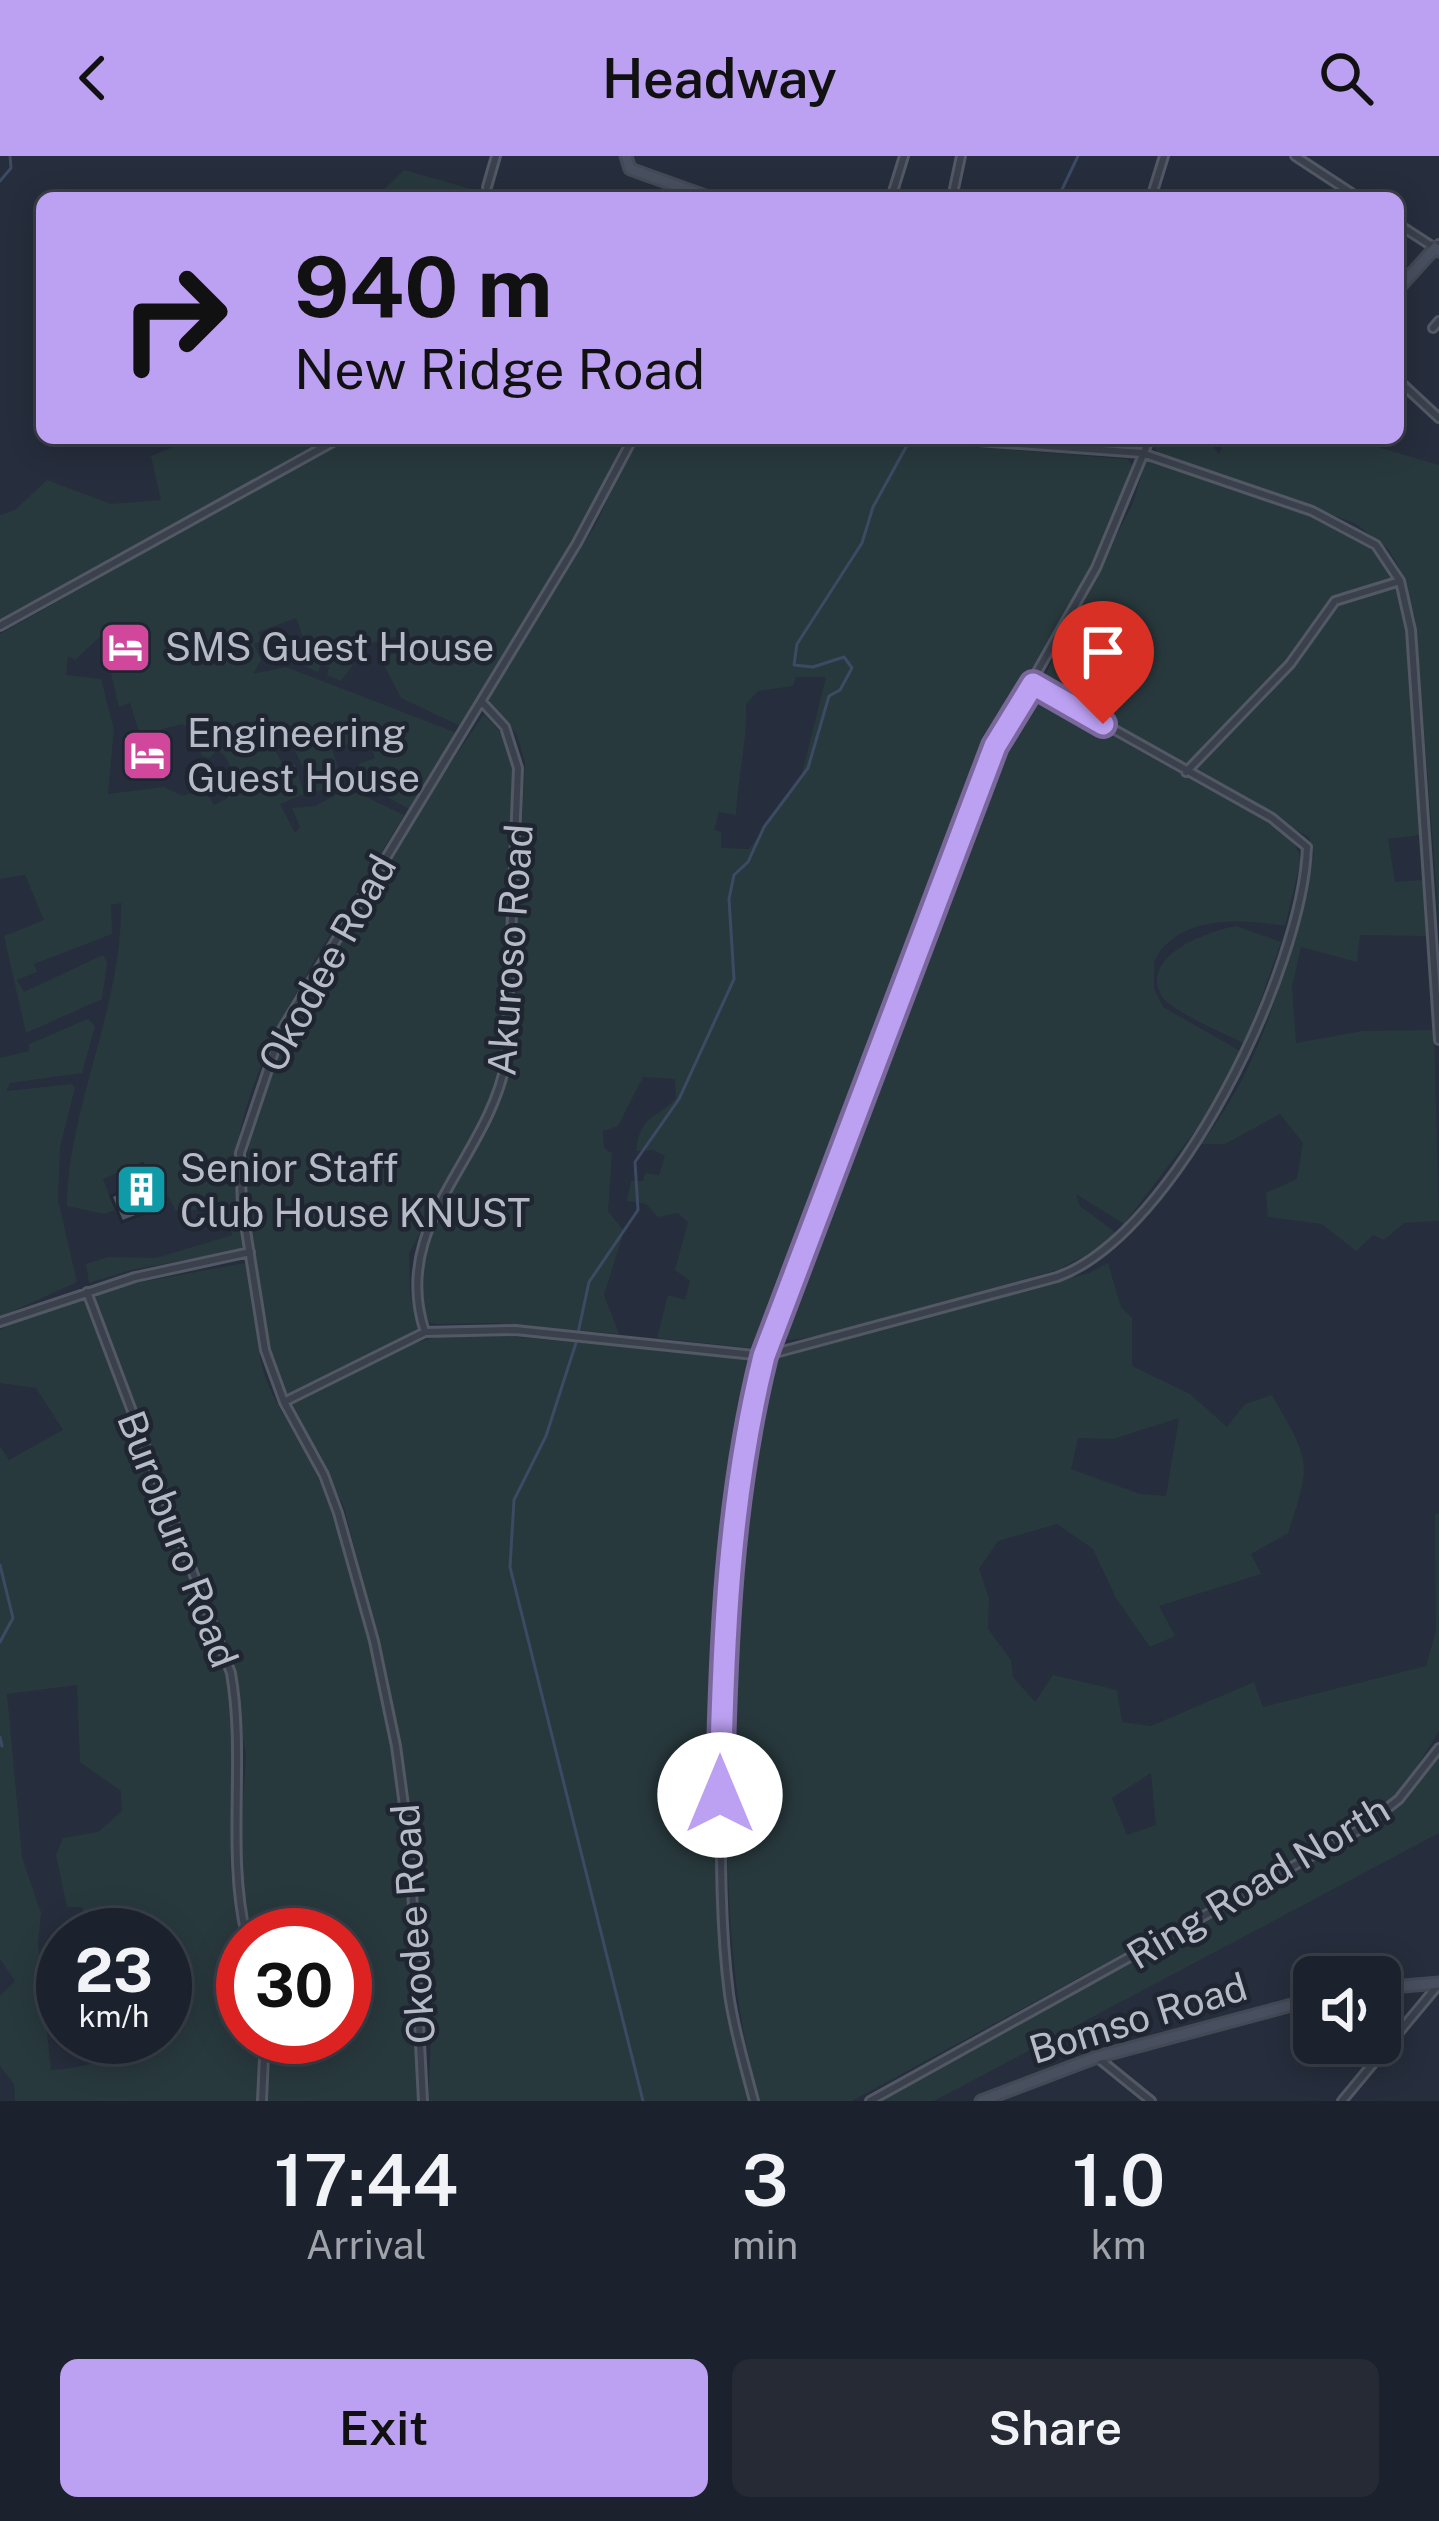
<!DOCTYPE html>
<html lang="en">
<head>
<meta charset="utf-8">
<style>
  :root { --surface:#1c222d; --page:#252a35; --text:#f1f3f6; --muted:#a0a4aa; --line:#3a3f49; --accent:#bca0f2 }
  body { margin:0; font-family:"Public Sans",sans-serif; background:var(--page); color:var(--text); height:100vh; display:flex; flex-direction:column; font-size:45px; white-space:nowrap }
  * { box-sizing:border-box; margin:0 }
  p { font-size:39px; color:var(--muted) }
  .icon { flex:none; width:66px; height:66px; fill:none; stroke:currentColor; stroke-width:2; stroke-linecap:round; stroke-linejoin:round }
  .map { position:relative; height:1945px; overflow:hidden }
  .side { display:flex; flex-direction:column; background:var(--surface); flex:1 }
  .side>* { flex:none }
  .hud { position:absolute; left:36px; top:36px; width:1368px; height:252px; border-radius:18px; box-shadow:0 6px 30px #0003,0 0 0 3px var(--line); background:#bca0f2; color:#111; overflow:hidden }
  .tools { position:absolute; left:1293px; top:1800px; display:grid; gap:24px }
  .tools a { display:grid; place-items:center; width:108px; height:108px; border-radius:18px; background:var(--surface); box-shadow:0 6px 30px #0003,0 0 0 3px var(--line); font-size:60px }
  .speed { position:absolute; left:36px; top:1752px; display:flex; gap:24px; font-size:60px; font-weight:700; text-align:center }
  .speed>* { display:grid; place-content:center; width:156px; height:156px; border-radius:50%; background:var(--surface); box-shadow:0 6px 30px #0003,0 0 0 3px var(--line); line-height:1 }
  .speed small { font-size:30px; font-weight:400 }
  .speed .limit { border:18px solid #d22; background:#fff; color:#111 }
  .pin { position:absolute; display:grid; place-items:center; width:102px; height:102px; color:#fff; margin:-123px -51px; border-radius:50% 50% 50% 0; rotate:-45deg; box-shadow:0 0 12px #0007 }
  .pin .icon { rotate:45deg }
  .me { position:absolute; width:132px; margin:-66px; rotate:0deg; stroke-linejoin:round; filter:drop-shadow(0 0 9px #0008) }
  .turn { display:flex; align-items:center; gap:42px; height:252px; padding:0 60px; font-size:54px }
  .turn .icon { width:156px; height:156px; stroke-width:2.5 }
  .turn b { display:block; font-size:84px; line-height:102px }
  .eta { display:flex; justify-content:space-evenly; align-items:center; height:204px; text-align:center }
  .eta b { font-size:72px; font-weight:600; line-height:84px }
  .button { display:flex; gap:24px; margin-top:auto; padding:24px 60px }
  .button a { flex:1; height:138px; border-radius:18px; background:var(--accent); color:#111; font-size:48px; font-weight:600; line-height:138px; text-align:center }
  .button a+a { background:var(--page); color:var(--text) }
  header { display:flex; justify-content:space-between; align-items:center; height:156px; padding:0 60px; background:var(--accent); color:#111; font-size:54px; font-weight:600 }
  .map>svg:first-child { display:block }
</style>
</head>
<body>
<header><svg class="icon" aria-label="back" viewBox="0 0 24 24"><path d="M15 5l-7 7 7 7"/></svg>Headway<svg class="icon" aria-label="search" viewBox="0 0 24 24"><circle cx="10" cy="10" r="6"/><path d="M15 15l6 6"/></svg></header>
<div class="map">
<svg width="1439" height="1945" viewBox="0 0 1439 1945">
  <rect width="100%" height="100%" fill="#262d3c"/>
  <!-- green -->
  <path fill="#28393d" fill-rule="evenodd" d="M404 14 503 42H375Z
    M195 282H330L0 464V359L15 354 47 324 111 348 161 344 151 300Z
    M347 282H626L562 404 460 570 401 542 380 501 414 493 409 477 347 494 352 510 341 525 327 519 329 511 321 509 318 516 287 502 307 492 296 462 258 476 261 485 254 488 261 504 253 518 286 511 457 577 411 654 356 624 359 608 375 602 368 582 332 593 343 626 315 636 283 570 278 572 275 565 251 580 255 592 272 588 283 609 295 608 304 638 280 648 295 677 300 671 292 652 315 650 343 635 360 638 404 659C347 756 249 888 236 1000 232 1030 239 1063 244 1093L131 1114 89 1127 86 1108 108 1101 156 1102 233 1079 209 1045 200 1054 176 1055 164 1032 157 1034 142 1006 103 1023 115 1054 104 1058 67 1050C68 950 123 850 121 747L111 749 112 778 34 808 37 816 17 824 24 836 103 799 107 807 102 843 26 877 4 780 44 764 25 719 0 723V478ZM102 479 119 551 130 547 140 579 182 568 192 573 202 600 210 602 217 594C235 604 231 624 228 642L214 649 205 633 183 640 164 631 108 638 114 573 101 523 66 519 68 500 75 504Z
    M636 282H861L1127 303 1132 309 1113 370 972 627 770 1180 750 1192 657 1182 668 1139 685 1144 690 1125 675 1114 688 1066 678 1057 658 1061 646 1048 627 1045 631 1025H643L645 1017 659 1019 665 1000 654 994 636 995C641 956 656 965 676 942L675 923 643 921 618 970 603 975 604 992 612 997 608 1055 624 1075 604 1139 619 1178 495 1167 437 1168 428 1166C418 1140 418 1108 427 1081L502 943 510 910 525 606 517 579 488 543 597 366ZM796 521H826L801 622 749 693 721 692V676L714 674 719 656 736 659C738 621 747 587 746 548L758 535 793 530Z
    M1155 282 1207 283 1219 298 1226 282H1347L1439 309V764L1415 461 1399 411 1388 393 1355 367 1161 299 1154 292Z
    M1146 304C1200 319 1352 363 1383 405 1419 454 1415 614 1420 679L1388 683 1395 726 1423 724 1427 780 1360 779 1357 806 1301 791 1292 831 1296 887 1363 875 1434 874 1439 1065 1404 1067 1384 1084 1373 1079 1356 1095 1322 1068 1268 1061 1266 1037 1297 1023 1303 987 1280 958 1225 988H1201C1270 899 1286 804 1314 698L1309 681 1196 617 1195 611 1240 556 1192 607 1184 609 1059 540 1044 521 1133 347Z
    M1041 540 1292 680 1301 704 1285 770C1242 763 1177 758 1154 806V833L1163 851 1240 895V900L1208 958 1124 1068 1076 1038 1080 1050 1115 1076 1104 1089 1060 1113 825 1180 788 1184 784 1171 796 1134 974 658 1028 544Z
    M484 558 508 584 515 615 503 913 489 954 409 1097 410 1139 421 1174 287 1238 271 1200 247 1041 249 979 274 904 295 861 417 657Z
    M1236 770 1281 786 1245 888C1227 878 1169 855 1161 839 1140 799 1209 775 1236 770Z
    M88 863 95 870 82 917 10 927 6 935 72 928 75 932 60 991 58 1044 77 1126 0 1161V902L29 895V888Z
    M245 1107C259 1142 252 1186 266 1223 281 1262 310 1296 324 1336 393 1528 423 1741 417 1945H268L272 1881H345V1779H252L238 1716 246 1601 229 1492 95 1142 108 1132Z
    M1108 1107 1121 1151 1132 1162V1210L1190 1238 1227 1271 1245 1248 1272 1239C1309 1305 1313 1303 1288 1377L1251 1398 1261 1418 1159 1450 1175 1480 1150 1491 1116 1442 1093 1393 1057 1368 998 1385 979 1413 989 1442 988 1473 1011 1504 1013 1521 1035 1546 1053 1519 1117 1534 1122 1566 1151 1570 1254 1526 1263 1551 1426 1510 1436 1475 1435 1358 1439 1357V1575L1406 1628 1383 1651 1349 1675 852 1945H760C733 1853 728 1760 727 1665 725 1508 736 1355 772 1202L1089 1117ZM1179 1262 1166 1340 1140 1338 1071 1313 1078 1282 1113 1283ZM1151 1617 1156 1669 1127 1679 1112 1642Z
    M83 1142 217 1485 231 1539 236 1592 230 1711 243 1787V1881H259L258 1945H15L14 1928 0 1910V1840L15 1825 0 1803V1290L9 1304 63 1274 36 1232 0 1227V1173ZM77 1529 80 1606 121 1635 122 1655 98 1676 63 1682 56 1699 67 1751H82L85 1769H102L113 1779H165V1881H125C112 1908 77 1912 51 1914L38 1788 41 1757 22 1701 7 1538Z
    M462 1176 750 1202 758 1210 730 1333 713 1554 724 1833 750 1945H428L431 1883 423 1776 388 1523 344 1351 293 1248C340 1213 404 1185 462 1176Z
    M1439 1599V1677L934 1945H875L1364 1679 1389 1661Z"/>
  <g fill="none" stroke-linecap="round" stroke-linejoin="round">
    <!-- stream -->
    <path stroke="#3d4a63" stroke-width="3" d="M0 25 11 12 10 0
      M1058 42 1078 0
      M578 1177 589 1126 638 1054 635 1006 679 943 734 823 729 743 734 719 748 706 764 671 808 612 829 540 840 534 852 512 844 501 813 511 794 509 797 488 862 387 873 351 911 282
      M576 1187 546 1280 514 1344 510 1411 643 1945
      M0 1409 13 1462 0 1486
      M0 1581 2 1590"/>
  </g>
  <!-- building -->
  <path fill="#4c5565" stroke="#212733" stroke-width="3" d="M143 1008 162 1050 122 1066 111 1040 140 1028 133 1012Z"/>
  <g fill="none" stroke-linecap="round" stroke-linejoin="round">
    <defs>
      <path id="street" d="M1295 0 1359 42
        M487 31 496 0
        M891 42 904 0
        M952 42 961 0
        M1151 42 1164 0
        M1398 68 1435 92 1439 88
        M1433 172 1439 165
        M1398 224 1439 262
        M937 282 1142 297 1312 355 1376 389 1400 425 1411 474 1439 884
        M0 470 340 282
        M1186 616 1290 508 1335 445 1400 425
        M87 1136 231 1517C246 1604 226 1693 246 1779
        M0 1166 135 1121 250 1096
        M425 1176C389 1068 488 1004 506 905L518 612 505 571 482 546
        M284 1246 425 1176 515 1174 764 1200 1057 1121C1176 1079 1303 812 1307 691L1272 662 1033 528
        M1098 1902 1151 1945
        M262 1945 265 1881
        M423 1945 410 1694 396 1590 374 1485 338 1357 324 1319 284 1246 265 1194 242 1049 240 997 281 875 577 387 633 282
        M754 1945C745 1910 734 1874 729 1838 719 1760 721 1678 721 1600 721 1465 731 1331 764 1200L971 644 995 590 1096 412 1150 282
        M870 1945 1364 1671 1399 1643 1439 1592
        M1342 1945 1439 1828"/>
      <path id="secondary" d="M626 0 630 13 711 42
        M1398 133 1435 92 1439 95
        M1380 1832 1439 1827
        M981 1945 1097 1901 1314 1843"/>
    </defs>
    <!-- street casing -->
    <use href="#street" stroke="#525864" stroke-width="12"/>
    <!-- secondary casing -->
    <use href="#secondary" stroke="#434955" stroke-width="15"/>
    <!-- street -->
    <use href="#street" stroke="#3a404c" stroke-width="6"/>
    <!-- secondary -->
    <use href="#secondary" stroke="#484f5f" stroke-width="9"/>
  </g>
  <g fill="none" stroke-linecap="round" stroke-linejoin="round">
    <defs>
      <path id="route" d="M720 1639C723 1490 728 1345 764 1200L995 590 1033 528 1103 568"/>
    </defs>
    <!-- route casing -->
    <use href="#route" stroke="#7a689d" stroke-width="30"/>
    <!-- route -->
    <use href="#route" stroke="#bca0f2" stroke-width="21"/>
  </g>
  <!-- icons -->
  <defs>
    <symbol id="hotel-square" viewBox="-11 -11 22 22"><rect x="-9" y="-9" width="18" height="18" rx="4" fill="#d1479c" stroke="#1f2531"/><path d="M-6-4.5h1.5V1H6V5H4.5V3h-9V5H-6ZM-4 0a1.8 1.8 0 1 1 3.6 0ZM.5 0V-2.5h3Q6-2.5 6 0Z" fill="#fff"/></symbol>
    <symbol id="building-square" viewBox="-11 -11 22 22"><rect x="-9" y="-9" width="18" height="18" rx="4" fill="#0f9aa8" stroke="#1f2531"/><path d="M-4-6H4V6H1V3H-1V6H-4ZM-2.5-4.3h1.7v1.8h-1.7ZM.8-4.3h1.7v1.8H.8ZM-2.5-1h1.7V.8h-1.7ZM.8-1h1.7V.8H.8Z" fill="#fff"/></symbol>
  </defs>
  <g fill-rule="evenodd">
    <use href="#hotel-square" x="96" y="462" width="59" height="59"/>
    <use href="#hotel-square" x="118" y="570" width="59" height="59"/>
    <use href="#building-square" x="112" y="1004" width="59" height="59"/>
  </g>
  <g text-anchor="middle" dominant-baseline="central" stroke-width="9" stroke-linejoin="round" paint-order="stroke">
    <!-- poi labels -->
    <g font-size="39" fill="#b6bbc7" stroke="#1f2531" text-anchor="start">
      <text x="165" y="491">SMS Guest House</text>
      <text x="187" y="577">Engineering<tspan x="187" dy="45">Guest House</tspan></text>
      <text x="180" y="1012">Senior Staff<tspan x="180" dy="45">Club House KNUST</tspan></text>
    </g>
    <!-- street labels -->
    <g font-size="39" fill="#b6bbc7" stroke="#1f2531">
      <text transform="translate(510 794) rotate(-86)">Akuroso Road</text>
      <text transform="translate(327 807) rotate(-61)">Okodee Road</text>
      <text transform="translate(178 1383) rotate(69)">Buroburo Road</text>
      <text transform="translate(1258 1726) rotate(-31)">Ring Road North</text>
      <text transform="translate(413 1768) rotate(-94)">Okodee Road</text>
      <text transform="translate(1138 1862) rotate(-17)">Bomso Road</text>
    </g>
  </g>
</svg>
<div class="tools">
<a><svg class="icon" aria-label="sound" viewBox="0 0 24 24"><path d="M4 9h4l5-4v14l-5-4H4zM17 9q2 3 0 6"/></svg></a>
</div>
<div class="speed"><div>23<small>km/h</small></div><div class="limit">30</div></div>
<div class="pin" style="left:1103px;top:568px;background:#d93025"><svg class="icon" aria-label="arrive" viewBox="0 0 24 24"><path d="M6 21V4h12l-3 4 3 4H6"/></svg></div>
<svg class="me" style="left:720px;top:1639px" viewBox="-20 -20 40 40"><circle r="19" fill="#fff"/><path d="M0-13L10 11 0 6-10 11z" fill="#bca0f2"/></svg>
<div class="hud">
<div class="turn"><svg class="icon" aria-label="right" viewBox="0 0 24 24"><path d="M7 20v-9h11M14 6l5 5-5 5"/></svg><div><b>940 m</b>New Ridge Road</div></div>
</div>
</div>
<section class="side">
<div class="eta">
<div><b>17:44</b><p>Arrival</p></div>
<div><b>3</b><p>min</p></div>
<div><b>1.0</b><p>km</p></div>
</div>
<div class="button"><a>Exit</a><a>Share</a></div>
</section>
</body>
</html>
